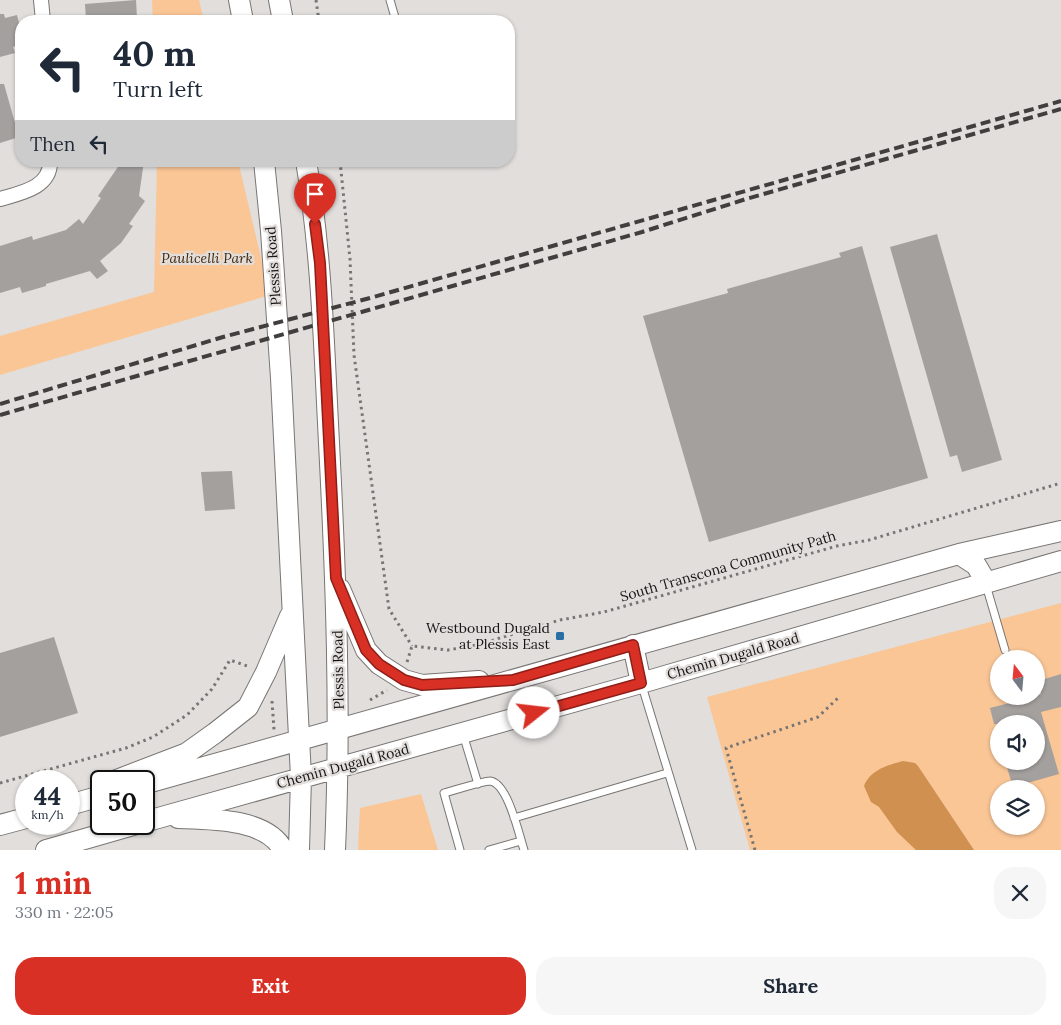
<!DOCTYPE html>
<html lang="en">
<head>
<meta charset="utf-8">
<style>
  :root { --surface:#fff; --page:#f6f6f7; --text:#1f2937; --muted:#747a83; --accent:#d93025 }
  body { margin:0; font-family:Lora,serif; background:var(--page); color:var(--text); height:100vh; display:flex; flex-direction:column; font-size:19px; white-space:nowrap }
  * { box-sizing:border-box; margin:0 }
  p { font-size:16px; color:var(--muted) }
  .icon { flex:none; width:28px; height:28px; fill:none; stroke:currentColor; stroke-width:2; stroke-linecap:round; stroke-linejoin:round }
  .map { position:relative; height:850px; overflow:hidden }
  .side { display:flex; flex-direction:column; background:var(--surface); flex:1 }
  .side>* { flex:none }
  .hud { position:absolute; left:15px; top:15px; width:500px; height:152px; border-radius:20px; box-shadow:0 1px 4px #0004; background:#fff; color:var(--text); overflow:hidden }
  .needle { width:32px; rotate:344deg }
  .controls { position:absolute; left:990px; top:650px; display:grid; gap:10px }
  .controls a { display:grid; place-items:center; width:55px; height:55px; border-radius:50%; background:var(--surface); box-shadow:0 1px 4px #0004; font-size:25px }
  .speed { position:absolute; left:15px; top:770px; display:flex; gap:10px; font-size:25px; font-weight:700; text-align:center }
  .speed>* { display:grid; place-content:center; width:65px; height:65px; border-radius:50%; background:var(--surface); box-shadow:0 1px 4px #0004; line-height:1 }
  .speed small { font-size:12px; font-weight:400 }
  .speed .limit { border:2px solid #111; border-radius:8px; background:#fff; color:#111 }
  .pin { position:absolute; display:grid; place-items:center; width:42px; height:42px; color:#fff; margin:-51px -21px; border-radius:50% 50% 50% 0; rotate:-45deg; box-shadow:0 0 5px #0007 }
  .pin .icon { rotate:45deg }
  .me { position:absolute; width:55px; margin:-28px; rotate:74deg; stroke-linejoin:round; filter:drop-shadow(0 0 4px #0008) }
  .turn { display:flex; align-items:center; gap:18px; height:105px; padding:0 15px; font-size:22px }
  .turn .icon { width:65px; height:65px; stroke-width:2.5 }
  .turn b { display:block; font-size:35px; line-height:42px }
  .then { display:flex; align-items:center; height:48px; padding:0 15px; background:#0003; gap:10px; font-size:19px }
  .round { display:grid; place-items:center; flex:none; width:52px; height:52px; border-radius:20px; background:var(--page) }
  .summary { display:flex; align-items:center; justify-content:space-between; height:85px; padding:0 15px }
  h1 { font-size:30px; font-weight:700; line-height:38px; color:var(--accent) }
  .button { display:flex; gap:10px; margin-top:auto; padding:10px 15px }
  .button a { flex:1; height:58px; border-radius:20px; background:var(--accent); color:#fff; font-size:20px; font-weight:700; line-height:58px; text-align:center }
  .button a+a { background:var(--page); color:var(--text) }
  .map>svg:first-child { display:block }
</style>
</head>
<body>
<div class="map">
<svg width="1061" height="850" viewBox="0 0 1061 850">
  <rect width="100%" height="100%" fill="#e1dedc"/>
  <!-- green -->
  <path fill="#fac696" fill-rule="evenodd" d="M152 0H199L204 21H153Z
    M157 161H238L270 295 0 375V336L154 292Z
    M1061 603V850H750L707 697ZM999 659H1036V696H999ZM999 724H1036V761H999ZM999 789H1036V826H999Z
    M421 794 438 850H358L360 808Z"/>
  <!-- water -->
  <path fill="#cf9050" d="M903 761 915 763 918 766 974 850H916L897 832 879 807 871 802 864 786C870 770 888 765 903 761Z"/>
  <!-- building -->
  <path fill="#a3a09e" d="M136 0 137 18H135V21L86 20 85 4Z
    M0 14H4L5 18 17 15 20 27 17 28 21 44 13 47 15 53 0 57Z
    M0 84H4L19 137 0 143Z
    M122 161H144L139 196 145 201 129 224 133 226 121 243 100 261 108 271 97 279 90 271 46 284V286L22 293 20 287 0 293V246L32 236 33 240 66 230 79 219 83 224 101 198 98 196Z
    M937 234 1002 460 962 472 957 455 950 457 890 247Z
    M862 246 928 478 709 542 643 316 728 293 727 289 841 257 839 253Z
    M232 471 235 509 205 511 201 472Z
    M54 637 78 713 0 737V653Z
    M1061 674V707L1041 712 1059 774 1013 787 1005 761H1036V724H994L990 708 1036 696 1041 694 1038 681Z"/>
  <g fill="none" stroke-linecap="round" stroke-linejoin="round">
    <defs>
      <path id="lane" d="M390 0 396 21
        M986 585 1005 650
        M642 686 692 850
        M463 734 478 784
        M514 818 667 773
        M460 850 444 793C452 791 483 781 490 781 508 783 519 835 524 850
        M489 850 521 841"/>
      <path id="street" d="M41 0 43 21
        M0 199C20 193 51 188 50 161"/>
      <path id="secondary" d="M239 0 243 21
        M279 0 283 21
        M264 161 271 231 281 378 301 777 299 850
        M306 161C322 255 324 349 329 443 336 579 341 714 335 850
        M959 554 976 565 986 582
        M340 589 366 650 379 664 404 680 422 685 479 681
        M633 645 641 683
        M114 781 187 753 215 733 248 707 266 672 290 616
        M144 784 959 554 1061 531
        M69 805 101 796
        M178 818C208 819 267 818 283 850
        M144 822 641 683 1061 561
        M0 825 26 818
        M46 850 137 824"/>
    </defs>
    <!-- lane casing -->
    <use href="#lane" stroke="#787573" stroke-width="9"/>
    <!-- street casing -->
    <use href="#street" stroke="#787573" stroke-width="16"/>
    <!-- secondary casing -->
    <use href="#secondary" stroke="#787573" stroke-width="22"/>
    <!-- path -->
    <path stroke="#777574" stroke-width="3" stroke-dasharray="2.5 4" stroke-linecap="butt" d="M316 0 319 21
      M340 161 350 259 354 355 389 609 412 646
      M407 662 412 646 448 650 477 645 560 620 604 612 837 546 869 540 1061 483
      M370 700 387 690
      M272 701 274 730
      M0 783 126 748 153 737 187 715 212 689 230 660 250 667
      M755 850 726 748 818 717 838 698"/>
    <!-- lane -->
    <use href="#lane" stroke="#fff" stroke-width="7"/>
    <!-- street -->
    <use href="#street" stroke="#fff" stroke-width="14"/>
    <!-- secondary -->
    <use href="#secondary" stroke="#fff" stroke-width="20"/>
    <!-- rail -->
    <path stroke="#403f3d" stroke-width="4" stroke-dasharray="10 5" stroke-linecap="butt" d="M0 404 223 337 370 298 1061 101
      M0 415 642 232 746 199 1061 109"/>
  </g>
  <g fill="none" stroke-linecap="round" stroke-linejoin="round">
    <defs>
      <path id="route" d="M315 224 320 263 336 578 366 650 379 664 404 680 422 685 513 680 633 645 641 683 534 713"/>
    </defs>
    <!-- route casing -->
    <use href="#route" stroke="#8d1f18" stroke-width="12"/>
    <!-- route -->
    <use href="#route" stroke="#d93025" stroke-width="9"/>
  </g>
  <!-- markers -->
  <rect fill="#286fa4" stroke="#e1dedc" stroke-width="2" x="555" y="631" width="10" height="10" rx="2.5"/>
  <g text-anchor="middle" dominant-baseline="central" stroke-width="4.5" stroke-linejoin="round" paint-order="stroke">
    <!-- park labels -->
    <g font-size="14" font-style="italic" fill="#43290d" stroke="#e1dedc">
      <text x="207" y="258">Paulicelli Park</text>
    </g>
    <!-- street labels -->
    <g font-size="14" fill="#161514" stroke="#e1dedc">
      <text transform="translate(273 266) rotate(-94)">Plessis Road</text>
      <text transform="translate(728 566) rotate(-16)">South Transcona Community Path</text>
      <text transform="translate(733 656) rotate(-16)">Chemin Dugald Road</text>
      <text transform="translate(338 670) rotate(-91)">Plessis Road</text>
      <text transform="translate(343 766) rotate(-15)">Chemin Dugald Road</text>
    </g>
    <!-- poi labels -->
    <g font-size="14" fill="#161514" stroke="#e1dedc" text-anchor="end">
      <text x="550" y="628">Westbound Dugald<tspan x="550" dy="16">at Plessis East</tspan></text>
    </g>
  </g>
</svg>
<div class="controls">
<a><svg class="needle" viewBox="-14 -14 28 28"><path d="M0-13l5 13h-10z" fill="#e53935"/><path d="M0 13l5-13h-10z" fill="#747a83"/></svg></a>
<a><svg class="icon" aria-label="sound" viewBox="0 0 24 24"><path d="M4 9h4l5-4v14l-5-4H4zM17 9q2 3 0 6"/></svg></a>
<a><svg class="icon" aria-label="layers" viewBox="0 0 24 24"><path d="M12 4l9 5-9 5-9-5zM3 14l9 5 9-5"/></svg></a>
</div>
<div class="speed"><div>44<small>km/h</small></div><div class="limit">50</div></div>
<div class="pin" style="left:315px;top:224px;background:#d93025"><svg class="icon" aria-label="arrive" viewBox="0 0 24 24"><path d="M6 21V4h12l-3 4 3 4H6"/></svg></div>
<svg class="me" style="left:534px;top:713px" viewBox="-20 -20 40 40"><circle r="19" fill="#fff"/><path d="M0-13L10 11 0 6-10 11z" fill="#d93025"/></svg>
<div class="hud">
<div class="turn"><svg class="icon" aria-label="left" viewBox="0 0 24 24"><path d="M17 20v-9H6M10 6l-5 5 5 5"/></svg><div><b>40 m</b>Turn left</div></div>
<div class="then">Then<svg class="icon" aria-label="left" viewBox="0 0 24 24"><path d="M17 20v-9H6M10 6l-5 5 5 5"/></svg></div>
</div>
</div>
<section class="side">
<div class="summary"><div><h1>1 min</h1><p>330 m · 22:05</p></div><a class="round"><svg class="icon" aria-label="close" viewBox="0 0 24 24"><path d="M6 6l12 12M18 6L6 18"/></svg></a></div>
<div class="button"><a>Exit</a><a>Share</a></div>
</section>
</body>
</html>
